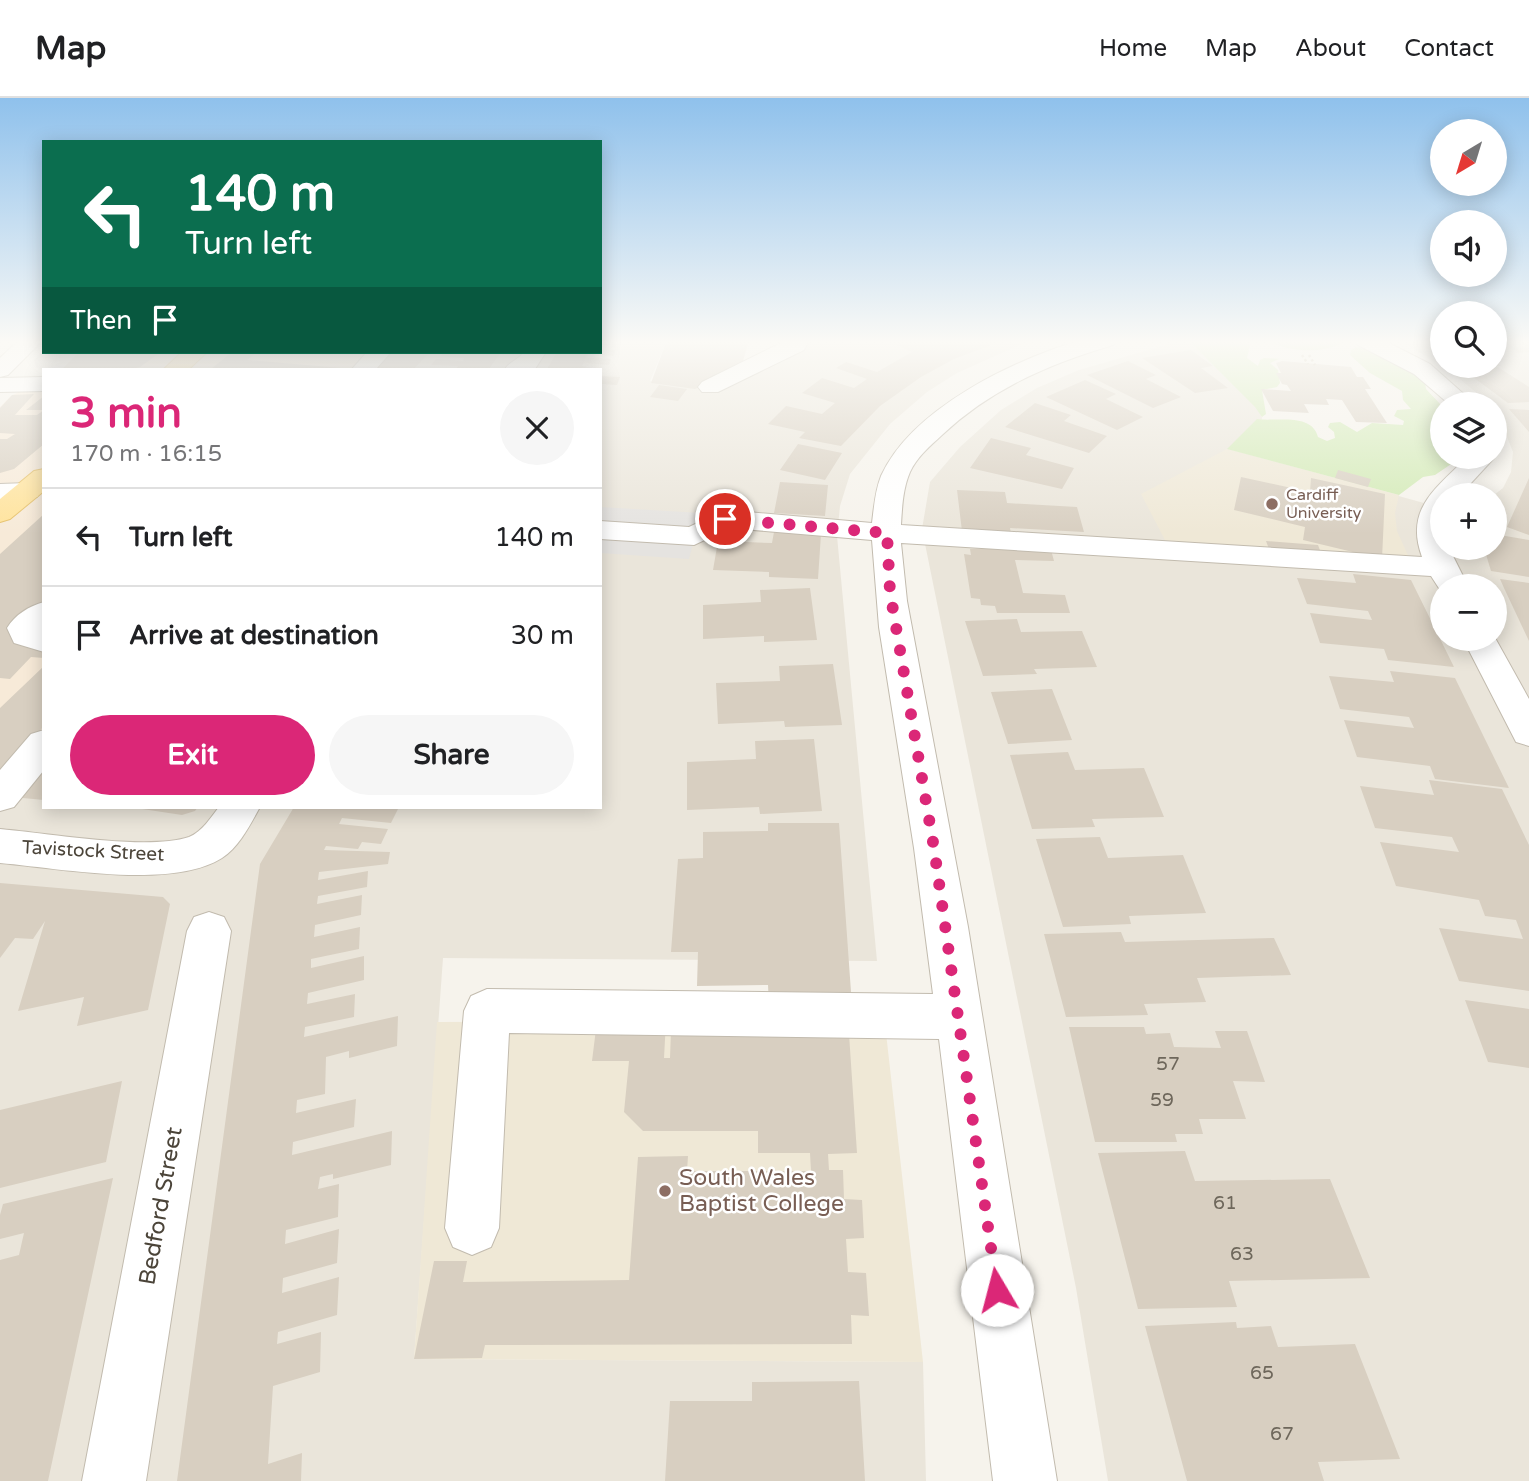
<!DOCTYPE html>
<html lang="en">
<head>
<meta charset="utf-8">
<style>
  :root { --surface:#fff; --page:#f6f6f6; --text:#202124; --muted:#757577; --line:#e0e0e0; --accent:#db2777 }
  body { margin:0; font-family:"Varela Round",sans-serif; background:var(--page); color:var(--text); height:100vh; display:flex; flex-direction:column; font-size:26px; white-space:nowrap }
  * { box-sizing:border-box; margin:0 }
  p { font-size:23px; color:var(--muted) }
  .icon { flex:none; width:38px; height:38px; fill:none; stroke:currentColor; stroke-width:2; stroke-linecap:round; stroke-linejoin:round }
  .map { position:relative; flex:1; overflow:hidden }
  .details { position:absolute; left:42px; top:270px; width:560px; height:441px; display:flex; flex-direction:column; background:var(--surface); border-radius:0px; box-shadow:0 4px 18px #0003 }
  .details>* { flex:none }
  .top-card { position:absolute; left:42px; top:42px; width:560px; height:214px; border-radius:0px; box-shadow:0 4px 18px #0003; background:#0b6e4f; color:#fff; overflow:hidden }
  .needle { width:46px; rotate:218deg }
  .fabs { position:absolute; left:1430px; top:21px; display:grid; gap:14px }
  .fabs a { display:grid; place-items:center; width:77px; height:77px; border-radius:50%; background:var(--surface); box-shadow:0 4px 18px #0003; font-size:35px }
  .pin { position:absolute; display:grid; place-items:center; width:60px; height:60px; color:#fff; margin:-30px; border:4px solid #fff; border-radius:50%; box-shadow:0 2px 7px #0007 }
  .me { position:absolute; width:77px; margin:-38px; rotate:352deg; stroke-linejoin:round; filter:drop-shadow(0 0 5px #0008) }
  .turn { display:flex; align-items:center; gap:24px; height:147px; padding:0 28px; font-size:32px }
  .turn .icon { width:91px; height:91px; stroke-width:2.5 }
  .turn b { display:block; font-size:49px; line-height:60px }
  .then { display:flex; align-items:center; height:66px; padding:0 28px; background:#0003; gap:14px; font-size:26px }
  .round { display:grid; place-items:center; flex:none; width:74px; height:74px; border-radius:37px; background:var(--page) }
  .head { display:flex; align-items:center; justify-content:space-between; height:119px; padding:0 28px }
  h1 { font-size:42px; font-weight:700; line-height:52px; color:var(--accent) }
  .action { display:flex; gap:14px; margin-top:auto; padding:14px 28px }
  .action a { flex:1; height:80px; border-radius:42px; background:var(--accent); color:#fff; font-size:28px; font-weight:700; line-height:80px; text-align:center }
  .action a+a { background:var(--page); color:var(--text) }
  ul { padding:0; list-style:none }
  li { display:flex; align-items:center; gap:21px; height:98px; padding:0 28px; border-top:2px solid var(--line) }
  li div { flex:1 }
  li b { display:block; font-size:26px }
  li em { font-style:normal }
  header { display:flex; align-items:center; gap:42px; box-sizing:border-box; height:98px; padding:0 35px; background:var(--surface); border-bottom:2px solid var(--line) }
  header strong { font-size:33px }
  nav { display:flex; gap:38px; margin-inline-start:auto; font-size:24px }
  .map>svg:first-child { display:block }
</style>
</head>
<body>
<header>
<strong>Map</strong>
<nav><a>Home</a><a>Map</a><a>About</a><a>Contact</a></nav>
</header>
<div class="map">
<svg width="1529" height="1383" viewBox="0 0 1529 1383">
  <rect width="100%" height="100%" fill="#f6f3ec"/>
  <!-- residential -->
  <path fill="#eae5da" fill-rule="evenodd" d="M600 242H667L650 283 713 292 806 242H1031L957 275 927 294 890 326 850 376 840 408 837 438 877 863 443 860 414 1261 923 1264 926 1383H0V706L44 656V709H600V271H414L426 258 420 257 422 254H600Z
    M1183 242H1188L1257 310 1262 319V331L1228 351 1442 410V450H1494V397L1503 390 1511 374 1513 354 1494 306H1490L1449 272 1399 242H1442V268H1494L1495 242H1529V1383H1108L1076 1190 922 431 930 384 960 349 1001 312 1037 290 1079 272ZM1442 488H1494V541H1442Z"/>
  <!-- commercial -->
  <path fill="#f7ead8" d="M79 254H372L355 271H62Z
    M44 281V656L0 706V309L11 298Z"/>
  <!-- industrial -->
  <path fill="#e6e2dd" d="M44 252V254H79L62 271 44 273 36 269 34 262Z"/>
  <!-- education -->
  <path fill="#efe8d6" d="M1227 351 1399 397 1395 415 1397 433 1411 464 1167 446 1141 396Z
    M666 923 885 926 923 1264 414 1261 437 924Z"/>
  <!-- green -->
  <path fill="#d2eab5" d="M1188 242H1240L1250 247 1247 260 1258 268 1260 262 1264 260 1298 262 1279 261 1270 265 1278 272 1280 285 1277 289 1262 292 1266 316 1262 319 1255 309Z
    M1264 242H1333L1343 245C1317 257 1290 253 1264 242Z
    M1356 249 1391 257 1425 284 1426 291 1442 308V359L1460 360 1435 377 1423 379 1399 397 1227 351 1257 321C1275 324 1312 314 1318 339L1327 343 1335 340 1334 334 1328 329 1330 325 1340 324 1357 334 1372 325 1403 327 1404 323 1394 318 1397 312 1411 311 1403 302 1402 293 1370 275 1350 257 1351 252Z"/>
  <!-- parking -->
  <path fill="#e5e3e0" d="M600 409 701 415 689 461 600 455Z"/>
  <!-- building -->
  <path fill="#d8cfc1" d="M667 242H749L741 270 695 291 651 285Z
    M886 242 1002 243 954 261 921 279 880 308 841 348 799 340 805 334 768 326 786 308 822 316 835 305 802 295 822 280 854 290 867 281 836 270 846 264 877 274 912 254Z
    M1494 242H1504L1513 249H1511L1526 248 1516 242H1529V254L1519 255 1511 249 1494 250Z
    M600 251 616 252 613 258 588 256 586 259 611 261 609 267 584 265 582 268 594 271H547L557 254H600Z
    M1191 252 1213 268 1201 270 1228 290 1195 295 1142 260Z
    M79 254H161L140 269 131 271H62Z
    M232 254H257L247 262 353 271H211Z
    M385 254H422L420 257H427L414 271H369Z
    M444 254H501L489 271H456L458 268 431 267 436 261 463 263 464 260 441 258Z
    M1128 263 1156 277 1146 281 1181 299 1153 310 1087 277Z
    M1282 263 1351 269 1357 279H1363L1371 291H1365L1387 325 1356 324 1342 302 1326 301 1329 307 1304 306 1309 315 1273 313 1261 291 1291 293 1287 287 1282 286 1276 275H1281L1276 265Z
    M1494 263 1501 268H1496L1529 289V304L1508 305 1462 271H1466L1462 268H1494Z
    M600 278 620 279 617 287 600 286Z
    M1085 282 1116 296 1106 301 1143 319 1117 332 1046 299Z
    M659 287 687 291 678 303 650 299Z
    M34 296 15 317H37L44 312V346L14 371 0 375V341H7L15 336 0 335V310L12 297Z
    M44 298V312H26Z
    M1035 305 1071 317 1064 323 1107 338 1089 355 1005 329Z
    M1509 311 1529 312V334Z
    M991 340 1031 350 1026 357 1074 370 1062 391 970 370Z
    M798 346 842 355 825 382 780 372Z
    M1338 372 1371 381 1368 389 1335 380Z
    M1241 379 1310 394 1311 380 1385 396 1382 461 1303 442 1305 429 1234 412Z
    M1529 380V437L1507 429Z
    M780 384 828 387 825 418 774 415Z
    M957 392 1005 394 1007 405 1077 409 1084 434 1010 430 1011 435 962 433Z
    M44 416V560L31 559 10 581 0 580V456Z
    M774 434 821 436 818 481 769 479V474L713 472 718 443 772 445Z
    M1494 436 1529 442V479L1491 473 1484 450H1494Z
    M1266 443 1318 447 1321 455 1269 451Z
    M982 444 1050 448 1054 463 1015 462 1023 495 1065 497 1070 515H997L995 508 981 507 980 501 971 500 964 456 971 457 970 451H984Z
    M1353 476 1411 482 1454 569 1388 562 1384 551 1320 545 1310 515 1372 522 1368 513 1307 506 1297 480 1356 485Z
    M1500 481 1529 485V543L1504 490Z
    M810 490 817 542 764 544V538L703 541V507L761 504 760 492Z
    M1017 521 1021 534 1082 533 1097 569 1034 571 1037 576 983 578 965 523Z
    M833 566 842 627 785 629 784 623 718 626 716 585 780 583 779 568Z
    M44 568V628L0 679V610Z
    M1390 573 1455 580 1509 690 1435 681 1430 668 1357 659 1344 622 1414 630 1409 619 1340 611 1329 578 1394 584Z
    M1052 591 1072 642 1008 646 991 594Z
    M814 641 822 713 760 716 759 709 687 712V664L756 661 755 643Z
    M1068 654 1075 672 1144 670 1164 719 1092 721 1095 729 1032 731 1010 657Z
    M44 661V702L12 699Z
    M1429 682 1502 691 1529 747V893L1459 883 1439 830 1523 841 1516 822 1485 818 1479 802 1396 788 1380 744 1459 754 1452 739 1375 730 1360 688 1434 697Z
    M129 709H198L195 713 182 717Z
    M294 709H399L391 725 342 720 339 726 388 731 381 746 362 744 358 751 326 748 324 752 390 754 388 766 319 774 318 782 368 773 367 789 318 798 317 806 362 797 361 817 315 827 314 839 360 829 359 851 311 861V870L364 858V882L308 895 307 906 355 896 354 919 305 929 304 939 398 918 397 948 349 960V953L326 959 325 996 297 1002 296 1015 356 1001 354 1029 293 1044 292 1057 392 1033 391 1067 333 1081V1076L320 1079 318 1091 339 1086 338 1119 286 1132 285 1146 339 1131 337 1165 283 1180 282 1195 339 1179 337 1217 278 1234 277 1246 321 1234 320 1274 273 1288 268 1366 302 1355 301 1383H177L260 766Z
    M768 725H839L852 908H769L768 887 697 888 698 854H671L678 761 703 760V734L768 733Z
    M1100 739 1108 760 1183 757 1206 815 1129 818 1131 826 1063 829 1036 741Z
    M0 785 163 799 170 806 148 912 77 928 84 899 18 913 45 823 33 841 15 840 0 860Z
    M1121 834 1125 844 1274 840 1291 877 1197 880 1206 904 1144 906 1148 917 1066 919 1044 836Z
    M1465 902 1529 911V970L1488 964Z
    M597 923H666L664 960H670L671 933 849 936 857 1055 828 1056 829 1072H843L844 1101 862 1102 864 1140 846 1141 848 1174 866 1175 869 1218 851 1217 852 1246 485 1247 482 1260 414 1261 434 1163H467L463 1184 629 1182 638 1059 688 1058 687 1073H811L810 1055H758V1033H643L624 1014 629 963H592Z
    M1069 929H1144L1146 936 1170 935 1174 949 1221 950 1215 933H1247L1265 984 1233 983 1246 1021H1199L1203 1036H1175L1177 1044H1095Z
    M122 983 106 1064 0 1090V1012Z
    M1185 1053 1195 1083 1330 1081 1370 1180 1229 1183 1237 1209 1138 1211 1098 1055Z
    M113 1080 48 1383H0V1162L19 1157 24 1135 0 1141V1117L3 1106Z
    M1236 1224 1237 1230 1271 1228 1278 1249 1355 1246 1400 1361 1318 1364 1324 1383H1187L1145 1228Z
    M859 1283 865 1383H665L670 1303H752V1284Z"/>
  <g fill="none" stroke-linecap="round" stroke-linejoin="round">
    <defs>
      <path id="minor" d="M19 242H43L8 277 0 279V260Z
        M787 242H809L804 252 718 294H702L698 289 702 284Z
        M1081 242H1116L1113 247C1049 266 991 291 942 337 930 348 917 359 910 374 903 390 902 409 901 427L1422 459C1404 410 1437 390 1467 359H1495L1460 397H1442V450H1449L1468 488H1442V495L1431 478 901 445 907 503 968 829 1057 1383H993L939 941 509 935 499 1130 491 1149 472 1157 453 1149 445 1130 464 913 471 898 487 891 933 896 914 750 879 529 872 442 730 430 694 447 600 441V423L689 429 725 412 872 425C874 409 875 393 881 378 912 310 1014 262 1081 242Z
        M1355 242H1383L1430 266 1475 306H1449L1414 276 1358 247Z
        M367 254H391L376 271H352Z
        M524 254H546L535 271H505C509 264 518 262 524 254Z
        M44 279V293L0 294V280Z
        M27 385 37 387 41 393 37 399 0 402V386Z
        M44 504V554L14 545 7 530C15 517 29 508 44 504Z
        M1494 538 1529 601V648L1516 644 1463 541H1494Z
        M44 632V672L14 709 0 713V672L31 636Z
        M219 709H260C250 727 239 749 222 760 172 792 58 770 0 765V731C47 735 147 753 189 739 202 734 211 719 219 709Z
        M209 814 224 819 231 833 146 1383H82L187 833 194 819Z"/>
      <path id="major" d="M182 254H207L189 271H164Z
        M44 371V393L10 421 0 424V401L34 373Z"/>
    </defs>
    <!-- minor casing -->
    <use href="#minor" stroke="#c2bbae" stroke-width="2"/>
    <!-- major casing -->
    <use href="#major" stroke="#e6c16a" stroke-width="2"/>
    <!-- path -->
    <path stroke="#c4b79f" stroke-width="2.5" stroke-dasharray="2.5 2.5" stroke-linecap="butt" d="M1302 257 1308 266
      M1309 257 1315 267"/>
    <!-- minor -->
    <use href="#minor" fill="#fff" fill-rule="evenodd"/>
    <!-- major -->
    <use href="#major" fill="#ffe39c" fill-rule="evenodd"/>
  </g>
  <!-- sky -->
  <linearGradient id="sky" x2="0" y2="1"><stop stop-color="#8fc1ec"/><stop offset="0.56" stop-color="#fbfaf6"/><stop offset="1" stop-color="#fbfaf6" stop-opacity="0"/></linearGradient>
  <rect width="1529" height="436" fill="url(#sky)"/>
  <g fill="none" stroke-linecap="round" stroke-linejoin="round">
    <!-- route -->
    <path stroke="#db2777" stroke-width="12" stroke-dasharray="0 21.6" d="M725 421 887 435 890 494 934 750 997 1192"/>
  </g>
  <!-- markers -->
  <g fill="#8d6e63" stroke="#fff" stroke-width="2.5">
    <circle cx="1272" cy="406" r="7"/>
    <circle cx="665" cy="1093" r="7"/>
  </g>
  <g text-anchor="middle" dominant-baseline="central" stroke-width="5" stroke-linejoin="round" paint-order="stroke">
    <!-- far-education labels -->
    <g font-size="16" fill="#785e54" stroke="#fff" text-anchor="start">
      <text x="1286" y="397">Cardiff<tspan x="1286" dy="18">University</tspan></text>
    </g>
    <!-- street labels -->
    <g font-size="19" fill="#4b4439" stroke="#fff">
      <text transform="translate(93 753) rotate(3)">Tavistock Street</text>
    </g>
    <!-- near-number labels -->
    <g font-size="19" fill="#6e675b">
      <text x="1168" y="966">57</text>
      <text x="1162" y="1002">59</text>
      <text x="1225" y="1105">61</text>
      <text x="1242" y="1156">63</text>
      <text x="1262" y="1275">65</text>
      <text x="1282" y="1336">67</text>
    </g>
    <!-- near-education labels -->
    <g font-size="23" fill="#785e54" stroke="#fff" text-anchor="start">
      <text x="679" y="1080">South Wales<tspan x="679" dy="26">Baptist College</tspan></text>
    </g>
    <!-- near-street labels -->
    <g font-size="23" fill="#4b4439" stroke="#fff">
      <text transform="translate(161 1108) rotate(-80)">Bedford Street</text>
    </g>
  </g>
</svg>
<div class="fabs">
<a><svg class="needle" viewBox="-14 -14 28 28"><path d="M0-13l5 13h-10z" fill="#e53935"/><path d="M0 13l5-13h-10z" fill="#757577"/></svg></a>
<a><svg class="icon" aria-label="sound" viewBox="0 0 24 24"><path d="M4 9h4l5-4v14l-5-4H4zM17 9q2 3 0 6"/></svg></a>
<a><svg class="icon" aria-label="search" viewBox="0 0 24 24"><circle cx="10" cy="10" r="6"/><path d="M15 15l6 6"/></svg></a>
<a><svg class="icon" aria-label="layers" viewBox="0 0 24 24"><path d="M12 4l9 5-9 5-9-5zM3 14l9 5 9-5"/></svg></a>
<a>+</a>
<a>−</a>
</div>
<div class="pin" style="left:725px;top:421px;background:#d93025"><svg class="icon" aria-label="arrive" viewBox="0 0 24 24"><path d="M6 21V4h12l-3 4 3 4H6"/></svg></div>
<svg class="me" style="left:997px;top:1192px" viewBox="-20 -20 40 40"><circle r="19" fill="#fff"/><path d="M0-13L10 11 0 6-10 11z" fill="#db2777"/></svg>
<div class="top-card">
<div class="turn"><svg class="icon" aria-label="left" viewBox="0 0 24 24"><path d="M17 20v-9H6M10 6l-5 5 5 5"/></svg><div><b>140 m</b>Turn left</div></div>
<div class="then">Then<svg class="icon" aria-label="arrive" viewBox="0 0 24 24"><path d="M6 21V4h12l-3 4 3 4H6"/></svg></div>
</div>
<section class="details">
<div class="head"><div><h1>3 min</h1><p>170 m · 16:15</p></div><a class="round"><svg class="icon" aria-label="close" viewBox="0 0 24 24"><path d="M6 6l12 12M18 6L6 18"/></svg></a></div>
<ul>
<li><svg class="icon" aria-label="left" viewBox="0 0 24 24"><path d="M17 20v-9H6M10 6l-5 5 5 5"/></svg><div><b>Turn left</b></div><em>140 m</em></li>
<li><svg class="icon" aria-label="arrive" viewBox="0 0 24 24"><path d="M6 21V4h12l-3 4 3 4H6"/></svg><div><b>Arrive at destination</b></div><em>30 m</em></li>
</ul>
<div class="action"><a>Exit</a><a>Share</a></div>
</section>
</div>
</body>
</html>
